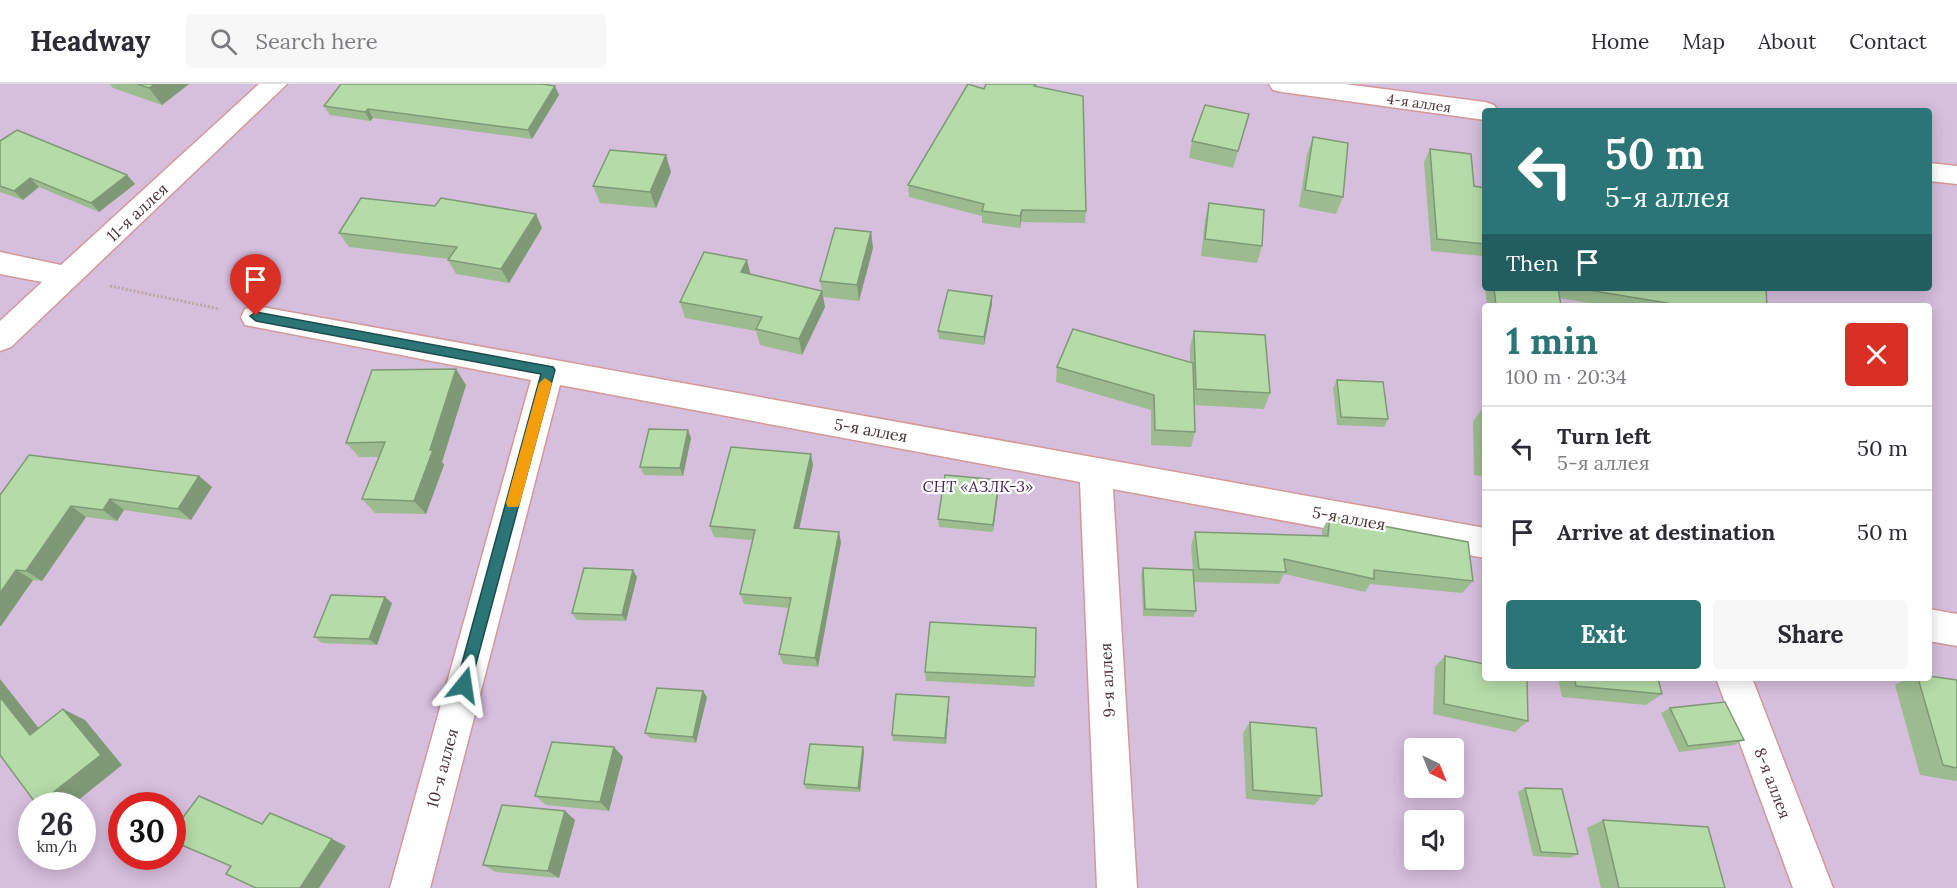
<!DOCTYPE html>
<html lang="en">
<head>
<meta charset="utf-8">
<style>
  :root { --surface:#fff; --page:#f7f7f7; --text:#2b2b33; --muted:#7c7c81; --line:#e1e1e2; --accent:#2b7577 }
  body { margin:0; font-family:Lora,serif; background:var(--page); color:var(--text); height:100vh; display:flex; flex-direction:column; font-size:22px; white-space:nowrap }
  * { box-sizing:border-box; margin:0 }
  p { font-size:20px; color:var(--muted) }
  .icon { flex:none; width:33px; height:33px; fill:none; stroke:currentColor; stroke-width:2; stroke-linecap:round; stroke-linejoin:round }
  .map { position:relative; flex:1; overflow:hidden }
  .details { position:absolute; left:1482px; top:219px; width:450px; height:378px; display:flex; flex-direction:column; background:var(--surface); border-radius:6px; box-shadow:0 3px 15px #0003 }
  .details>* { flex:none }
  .top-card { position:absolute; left:1482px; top:24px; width:450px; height:183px; border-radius:6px; box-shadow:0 3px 15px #0003; background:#2b7577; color:#fff; overflow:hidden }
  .needle { width:39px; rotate:137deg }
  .buttons { position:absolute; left:1404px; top:654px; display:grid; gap:12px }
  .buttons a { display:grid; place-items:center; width:60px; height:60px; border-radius:6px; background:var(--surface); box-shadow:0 3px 15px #0003; font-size:30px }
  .speed { position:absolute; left:18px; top:708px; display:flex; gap:12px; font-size:30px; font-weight:700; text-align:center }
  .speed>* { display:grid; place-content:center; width:78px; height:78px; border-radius:50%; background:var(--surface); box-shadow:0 3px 15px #0003; line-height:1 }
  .speed small { font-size:15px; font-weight:400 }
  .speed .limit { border:9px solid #d22; background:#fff; color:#111 }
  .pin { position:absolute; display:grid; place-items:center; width:51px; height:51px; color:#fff; margin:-62px -26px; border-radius:50% 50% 50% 0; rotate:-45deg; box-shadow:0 0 6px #0007 }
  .pin .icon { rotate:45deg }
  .me { position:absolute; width:66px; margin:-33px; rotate:15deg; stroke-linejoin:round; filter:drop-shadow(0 0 4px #0008) }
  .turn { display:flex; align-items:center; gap:21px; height:126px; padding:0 24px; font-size:27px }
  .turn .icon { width:78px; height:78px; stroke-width:2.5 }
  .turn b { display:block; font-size:42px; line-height:51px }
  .then { display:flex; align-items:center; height:57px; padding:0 24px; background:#0003; gap:12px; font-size:22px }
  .round { display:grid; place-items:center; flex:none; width:63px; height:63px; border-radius:6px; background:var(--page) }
  .summary { display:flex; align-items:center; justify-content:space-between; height:102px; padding:0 24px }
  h1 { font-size:36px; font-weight:700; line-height:45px; color:var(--accent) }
  .action { display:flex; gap:12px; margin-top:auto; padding:12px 24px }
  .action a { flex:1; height:69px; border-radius:6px; background:var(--accent); color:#fff; font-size:24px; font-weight:700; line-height:69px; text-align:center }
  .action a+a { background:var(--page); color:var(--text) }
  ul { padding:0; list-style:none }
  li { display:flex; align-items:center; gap:18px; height:84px; padding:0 24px; border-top:2px solid var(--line) }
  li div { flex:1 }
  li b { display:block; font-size:22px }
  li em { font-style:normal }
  header { display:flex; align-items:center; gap:36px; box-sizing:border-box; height:84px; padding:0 30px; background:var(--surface); border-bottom:2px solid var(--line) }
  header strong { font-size:28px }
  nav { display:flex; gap:33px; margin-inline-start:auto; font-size:21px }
  .search { width:420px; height:54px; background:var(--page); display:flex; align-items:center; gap:15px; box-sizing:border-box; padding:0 21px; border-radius:6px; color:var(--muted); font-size:22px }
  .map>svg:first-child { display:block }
</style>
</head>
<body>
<header>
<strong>Headway</strong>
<div class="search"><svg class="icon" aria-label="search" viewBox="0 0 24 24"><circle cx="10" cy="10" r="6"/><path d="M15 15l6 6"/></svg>Search here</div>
<nav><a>Home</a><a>Map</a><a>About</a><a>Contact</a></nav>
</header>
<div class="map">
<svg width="1957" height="804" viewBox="0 0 1957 804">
  <rect width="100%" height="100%" fill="#f9dfdf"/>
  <!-- green -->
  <path fill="#d6bedd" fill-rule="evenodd" d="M0 0H1957V804H0ZM1485 27H1929V204H1485ZM1485 222H1929V594H1485ZM1414 664H1454V704H1414ZM32 722H82V772H32ZM122 722H172V772H122ZM1414 736H1454V776H1414Z"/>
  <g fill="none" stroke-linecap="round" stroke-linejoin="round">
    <defs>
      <path id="minor" d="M259 0H287L11 263 0 267V237L42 198 0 190V168L61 181Z
        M1269 0H1345L1485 18 1494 21 1498 27H1485V36L1282 8 1273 6Z
        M1929 79 1957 82V100L1929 97Z
        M256 222 1485 444V474L1113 405 1137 804H1097L1080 398 560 301 430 804H390L531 296 245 241 241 233 245 225Z
        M1929 525 1957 530V562L1929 557Z
        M1716 594H1752L1833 804H1793Z"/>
    </defs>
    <!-- minor casing -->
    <use href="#minor" stroke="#d49899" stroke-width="3"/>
    <!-- path -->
    <path stroke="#bea5a5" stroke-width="3" stroke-dasharray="2 2" stroke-linecap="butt" d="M110 202 220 225"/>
    <!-- minor -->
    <use href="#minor" fill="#fff" fill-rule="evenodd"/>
  </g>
  <!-- wall -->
  <path fill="#9cbc90" d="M110 0H189L162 21 113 4Z
    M1037 0V3L1086 127 1085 139 1021 138 1020 144 982 139V132L909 113 908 101 984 5Z
    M559 11 532 55 373 34 370 37 330 31 324 22Z
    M1249 30 1233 84 1189 74 1192 57Z
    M1313 53 1343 113 1336 130 1299 123 1307 70Z
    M0 57 127 91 135 100 99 128 39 103 23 116 0 108Z
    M1430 65 1474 102 1485 104V201L1482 172 1431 167 1424 78Z
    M671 88 656 124 600 119 593 102Z
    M1209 119 1262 162 1257 179 1201 172 1205 136Z
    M542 144 509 199 456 190 448 176 449 175 349 163 339 149Z
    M871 148 873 164 859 217 823 213 825 223 802 271 760 261 756 247 685 234 680 218 751 191 822 207 820 197Z
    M1485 204H1766L1767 222H1607L1559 214 1561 222H1487Z
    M992 220 984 261 939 255 938 247Z
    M1194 247 1270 309 1264 325 1194 321 1195 348 1191 363 1151 361V326L1056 298 1057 283 1190 278V263Z
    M1337 296 1388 335 1384 343 1337 341 1333 304Z
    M466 301 442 378 444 381 426 430 375 429 362 415 379 373H359L346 359Z
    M1483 323H1485V393L1474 391 1473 338Z
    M691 354 683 392 644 391 640 383Z
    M813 381 799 445 841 458 818 583 783 580 779 570 789 524 744 520 740 510 753 456 714 453 710 442Z
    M199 392 212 403 191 436 124 426 117 437 86 433 42 497 33 496 0 542V411Z
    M999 396 993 448 939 443 938 435Z
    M1330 432 1473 497 1462 509 1370 500 1365 508 1284 490 1279 500 1194 498 1196 527 1193 533 1143 532 1141 491 1143 484 1193 486 1191 462 1195 448 1322 452V446Z
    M637 493 626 537 577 536 572 529Z
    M392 519 377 561 322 559 314 553Z
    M1445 572 1528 637 1515 648 1433 630 1435 583Z
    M925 588 1035 593 1034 603 926 597Z
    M1558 594H1658L1662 610 1646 621 1562 613Z
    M1908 594H1929L1957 596V697L1920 691 1895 601Z
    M707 613 696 659 650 654 645 649Z
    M949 618 946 660 893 657 892 651Z
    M1670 624 1744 656 1734 661 1679 668 1661 629Z
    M1250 638 1322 712 1314 721 1246 715 1243 649Z
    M614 663 623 673 609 727 546 721 535 712Z
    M863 663 864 668 860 708 806 705 804 700Z
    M1525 704 1578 770 1570 774 1533 772 1518 708Z
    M565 727 575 736 559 794 496 788 483 781Z
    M1603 736 1725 804H1601L1587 744Z"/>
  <!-- shaded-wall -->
  <path fill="#7f9976" d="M155 0H189L162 21 149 4Z
    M555 2 559 11 532 55 528 46Z
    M368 25 373 34 370 37 365 28Z
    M666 71 671 88 656 124 650 108Z
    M127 91 135 100 99 128 91 119Z
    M30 94 39 103 23 116 14 107Z
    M1022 126 1021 138 1020 144V132Z
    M536 130 542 144 509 199 501 185Z
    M871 148 873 164 859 217 857 201Z
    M747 176 751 192 741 188Z
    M822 207 825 223 802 271 799 255Z
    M992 212V220L984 261V253Z
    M456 285 466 301 442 378 444 381 426 430 414 417Z
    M688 346 691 354 683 392 680 384Z
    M811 370 813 381 797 455 794 444Z
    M199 392 212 403 191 436 178 425Z
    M999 396V404L993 448V441Z
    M110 415 124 426 117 437 103 426Z
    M71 422 86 433 42 497 26 487Z
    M839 448 841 458 818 583 815 574Z
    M16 486 33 496 1 542H0V509Z
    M633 486 637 493 626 537 622 531Z
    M385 513 392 519 377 561 369 555Z
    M0 595 52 661 30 651 0 613Z
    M703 607 707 613 696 659 693 653Z
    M949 613V618L946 660 945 654Z
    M63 625 85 636 122 681 71 722H39L37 721Z
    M614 663 623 673 609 727 600 718Z
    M863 663 864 668 860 708 858 704Z
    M565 727 575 736 559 794 548 787Z
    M332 755 346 762 319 804H300Z"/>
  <!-- building -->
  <path fill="#b5dba8" stroke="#7f9976" stroke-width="1.5" d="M137 0H155L149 4Z
    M341 0H542L555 2 528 46 368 25 365 28 324 22Z
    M968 0 984 5 986 0H1035L1034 2 1083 12 1086 127 1022 126 1020 132 982 127 984 120 908 101Z
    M1205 21 1249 30 1238 67 1192 57Z
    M17 46 127 91 91 119 30 94 14 107 0 102V57Z
    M1313 53 1348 59 1343 113 1305 106Z
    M1430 65 1471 70 1474 102 1485 104V160L1437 155Z
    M610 66 666 71 650 108 593 102Z
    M361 114 435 122 441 114 536 130 501 185 448 176 457 163 339 149Z
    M1209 119 1264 126 1262 162 1205 155Z
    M835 144 871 148 857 201 820 197Z
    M704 168 747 176 741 188 822 207 799 255 756 245 762 233 680 218Z
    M1494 204H1558L1561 222H1496Z
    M1576 204H1766L1767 222H1685Z
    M948 206 992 212 984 253 938 247Z
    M1073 245 1193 279 1195 348 1155 346 1154 311 1057 283Z
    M1194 247 1265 251 1270 309 1196 305Z
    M456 285 430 366H433L414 417 362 415 385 358 346 359 372 286Z
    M1337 296 1383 298 1388 335 1341 333Z
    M1483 323H1485V376H1484Z
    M649 345 688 346 680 384 640 383Z
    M731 363 811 370 794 444 839 448 815 574 779 570 791 514 740 510 755 446 710 442Z
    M29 371 199 392 178 425 110 415 103 426 71 422 26 487 16 486 0 509V411Z
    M945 391 999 396 993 441 938 435Z
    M1330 432 1468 458 1473 497 1374 486V495L1284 475 1286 488 1199 485 1195 448 1328 452Z
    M584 484 633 486 622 531 572 529Z
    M1143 484 1193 486 1196 527 1145 525Z
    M331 511 385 513 369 555 314 553Z
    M930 538 1036 544 1035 593 925 588Z
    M1445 572 1485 580V594H1527L1528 637 1444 620Z
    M1929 592 1957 596V684L1943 681 1918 594H1929Z
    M1574 594H1658L1662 610 1576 602Z
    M657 604 703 607 693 653 645 649Z
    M896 610 949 613 945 654 892 651Z
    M0 613 30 651 63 625 101 671 37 721 0 671Z
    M1725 618 1744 656 1688 662 1670 624Z
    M1250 638 1316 644 1322 712 1253 706Z
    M552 658 614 663 600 718 535 712Z
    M810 660 863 663 858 704 804 700Z
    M1525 704 1562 705 1578 770 1541 768Z
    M199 712 262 740 270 729 332 755 300 804H256L226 790 231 782 172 757V748Z
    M502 721 565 727 548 787 483 781Z
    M1603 736 1708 743 1725 804H1619Z"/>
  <!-- route -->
  <path fill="#2b7577" stroke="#1c4c4d" stroke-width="1.5" d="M256 228 553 283 555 286 469 606 464 609 459 606 456 601 541 290 256 237 250 232Z"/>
  <!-- slow -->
  <path fill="#f59e0b" d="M545 294 552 299 520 419 518 423H508L506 419 539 299Z"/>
  <g text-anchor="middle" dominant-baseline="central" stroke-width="4.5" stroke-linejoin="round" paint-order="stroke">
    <!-- far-street labels -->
    <g font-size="14" fill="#4b3333" stroke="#fff">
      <text transform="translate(1419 19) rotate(8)">4-я аллея</text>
    </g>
    <!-- street labels -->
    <g font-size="16" fill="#4b3333" stroke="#fff">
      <text transform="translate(137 128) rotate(-43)">11-я аллея</text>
      <text transform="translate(871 346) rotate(10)">5-я аллея</text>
      <text transform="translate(1349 434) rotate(10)">5-я аллея</text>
      <text transform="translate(1107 596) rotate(-93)">9-я аллея</text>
      <text transform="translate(442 684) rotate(-75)">10-я аллея</text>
      <text transform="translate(1773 699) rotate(69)">8-я аллея</text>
    </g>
    <!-- park labels -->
    <g font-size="16" font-style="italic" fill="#481a55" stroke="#fff">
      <text x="978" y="402">СНТ «АЗЛК-3»</text>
    </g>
  </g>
</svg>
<div class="buttons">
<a><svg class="needle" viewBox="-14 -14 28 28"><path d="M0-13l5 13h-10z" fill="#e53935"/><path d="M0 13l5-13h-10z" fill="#7c7c81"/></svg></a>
<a><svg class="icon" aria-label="sound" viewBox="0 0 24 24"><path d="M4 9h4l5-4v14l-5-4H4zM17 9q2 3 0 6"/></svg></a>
</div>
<div class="speed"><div>26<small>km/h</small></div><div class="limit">30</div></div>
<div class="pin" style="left:256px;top:232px;background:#d93025"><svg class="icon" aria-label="arrive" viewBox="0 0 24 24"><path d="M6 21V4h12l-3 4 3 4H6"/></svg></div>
<svg class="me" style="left:464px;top:601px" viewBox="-20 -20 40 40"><path d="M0-17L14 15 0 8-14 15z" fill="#2b7577" stroke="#fff" stroke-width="4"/></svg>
<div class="top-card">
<div class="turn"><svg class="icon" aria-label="left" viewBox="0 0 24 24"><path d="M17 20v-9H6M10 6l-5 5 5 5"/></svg><div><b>50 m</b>5-я аллея</div></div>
<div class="then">Then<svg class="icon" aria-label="arrive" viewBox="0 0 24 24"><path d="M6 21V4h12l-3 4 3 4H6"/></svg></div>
</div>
<section class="details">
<div class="summary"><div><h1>1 min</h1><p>100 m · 20:34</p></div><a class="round" style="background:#d93025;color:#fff"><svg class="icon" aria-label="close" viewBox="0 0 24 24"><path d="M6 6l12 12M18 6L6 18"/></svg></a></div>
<ul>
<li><svg class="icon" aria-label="left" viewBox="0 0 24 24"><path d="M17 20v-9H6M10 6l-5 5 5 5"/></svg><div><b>Turn left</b><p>5-я аллея</p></div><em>50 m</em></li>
<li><svg class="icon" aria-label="arrive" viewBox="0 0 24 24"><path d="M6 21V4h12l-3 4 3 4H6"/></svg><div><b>Arrive at destination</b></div><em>50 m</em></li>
</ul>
<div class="action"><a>Exit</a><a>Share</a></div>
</section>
</div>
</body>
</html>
